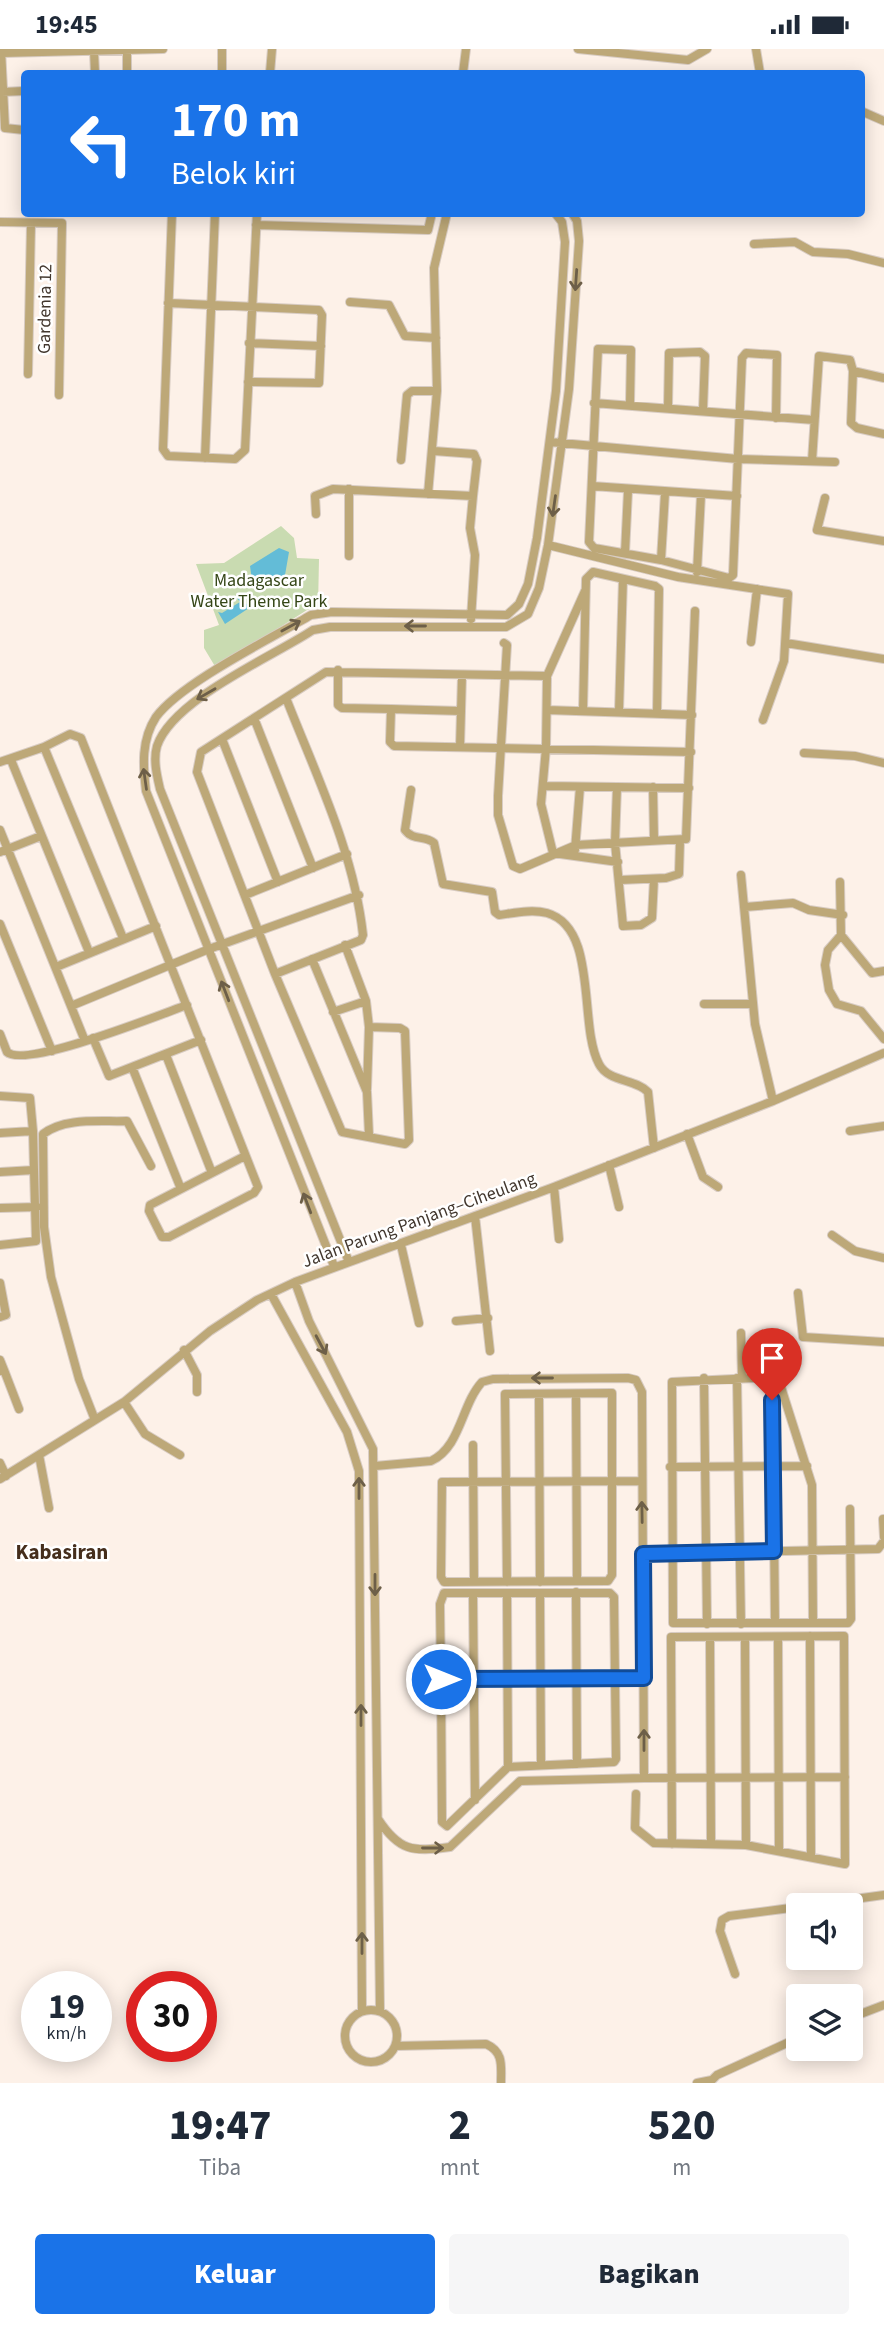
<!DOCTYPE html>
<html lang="id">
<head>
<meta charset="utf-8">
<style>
  :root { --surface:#fff; --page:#f6f6f7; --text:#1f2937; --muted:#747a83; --accent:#1a73e8 }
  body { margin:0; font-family:"Source Sans 3",sans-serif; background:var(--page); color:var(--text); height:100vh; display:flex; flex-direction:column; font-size:26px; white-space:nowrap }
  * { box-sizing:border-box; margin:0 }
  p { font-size:23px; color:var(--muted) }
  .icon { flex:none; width:38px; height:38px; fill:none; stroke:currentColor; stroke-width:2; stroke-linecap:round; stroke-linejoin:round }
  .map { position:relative; height:2034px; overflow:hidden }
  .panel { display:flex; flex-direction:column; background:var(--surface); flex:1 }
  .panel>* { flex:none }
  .banner { position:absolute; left:21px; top:21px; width:844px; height:147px; border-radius:7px; box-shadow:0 4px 18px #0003; background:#1a73e8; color:#fff; overflow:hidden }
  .controls { position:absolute; left:786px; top:1844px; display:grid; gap:14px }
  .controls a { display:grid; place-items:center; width:77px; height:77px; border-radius:7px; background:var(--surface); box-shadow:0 4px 18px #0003; font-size:35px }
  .speed { position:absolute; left:21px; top:1922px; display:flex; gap:14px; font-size:35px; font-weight:700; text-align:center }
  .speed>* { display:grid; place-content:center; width:91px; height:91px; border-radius:50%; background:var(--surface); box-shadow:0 4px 18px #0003; line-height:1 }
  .speed small { font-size:18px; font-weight:400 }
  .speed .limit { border:10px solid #d22; background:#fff; color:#111 }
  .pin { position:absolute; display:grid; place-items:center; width:60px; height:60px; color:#fff; margin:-72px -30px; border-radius:50% 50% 50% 0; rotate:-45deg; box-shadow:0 0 7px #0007 }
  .pin .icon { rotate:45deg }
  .me { position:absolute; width:77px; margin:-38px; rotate:90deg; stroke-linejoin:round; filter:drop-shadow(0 0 5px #0008) }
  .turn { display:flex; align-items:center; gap:24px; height:147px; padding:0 35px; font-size:32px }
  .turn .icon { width:91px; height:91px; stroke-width:2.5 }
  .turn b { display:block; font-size:49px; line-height:60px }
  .eta { display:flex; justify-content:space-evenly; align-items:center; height:119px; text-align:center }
  .eta b { font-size:42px; font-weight:800; line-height:49px }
  .action { display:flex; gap:14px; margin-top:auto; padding:14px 35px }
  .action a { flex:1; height:80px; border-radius:7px; background:var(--accent); color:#fff; font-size:28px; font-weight:800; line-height:80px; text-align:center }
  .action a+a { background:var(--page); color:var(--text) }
  .status { display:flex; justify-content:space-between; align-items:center; height:49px; padding:0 35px; background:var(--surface); direction:ltr }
  .status svg { height:19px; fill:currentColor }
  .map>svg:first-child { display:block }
</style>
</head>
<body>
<div class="status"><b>19:45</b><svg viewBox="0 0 49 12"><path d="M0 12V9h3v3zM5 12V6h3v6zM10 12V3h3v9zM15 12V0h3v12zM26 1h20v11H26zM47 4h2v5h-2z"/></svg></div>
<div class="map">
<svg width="884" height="2034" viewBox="0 0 884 2034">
  <rect width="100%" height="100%" fill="#fdf1e8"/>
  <!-- green -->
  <path fill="#c9dbb1" d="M281 477 294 489 297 509 319 510 318 558 307 561 216 619 204 599V581L219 576 196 515 224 514Z"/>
  <!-- water -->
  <path fill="#63bcd7" d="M279 499 289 503 285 526 273 533 252 531 250 517Z
    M241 546 249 559 225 575 218 563 222 564 240 553 237 549Z"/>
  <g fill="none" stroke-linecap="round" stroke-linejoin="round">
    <defs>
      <path id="minor" d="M1 0 5 79 24 81
        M127 0V24
        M222 0V24
        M578 0 688 11 707 0
        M756 0 760 24
        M94 2 95 24
        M2 4 163 0
        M270 24 272 0
        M463 24 466 0
        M2 43 24 42
        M861 62 884 72
        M172 164 163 400 168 407 235 410 245 401 257 164
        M0 173 62 174 59 346
        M256 176 428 181 432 164
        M754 195 795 193 813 203 848 205 884 214
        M350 253 389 256 405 287 436 289
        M168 254 319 261 322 266 319 334 248 333
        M249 294 321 297
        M853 322 884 329
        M28 325 31 174
        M594 354 814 371
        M630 355 631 301 598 300 589 493 594 499 661 511 729 529 733 526 742 309 746 304 777 306 776 369
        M668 358 669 304 700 303 705 307 703 361
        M550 393 738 410 835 413
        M434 402 474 405 477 412 473 447
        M205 409 215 164
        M401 411 407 346 412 342H437
        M812 412 819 307 850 311 853 322 851 374 857 379 884 385
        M592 437 737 447
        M349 440V507
        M428 445 437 342 434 219 447 164
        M825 449 817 481 884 492
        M316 465 315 447 333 440 473 447 470 479 475 506 471 570
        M548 496 678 528 788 545 784 612 763 671
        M625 504 628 442
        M661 511 665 444
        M697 523 701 446
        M585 542 547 627 546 699 541 755 553 804 618 813
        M751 593 757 540
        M504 594 507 596 498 747V766L513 817 520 820 576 796 686 790 695 562
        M786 594 884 610
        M338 621V656L342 659 391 660 390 693 394 697 691 703
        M391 660 461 662
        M547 661 692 666
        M583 662 586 530 593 523 655 537 659 540 657 664
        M619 662 623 530
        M254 669 313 819
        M222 690 278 833
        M44 698 123 889
        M460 698 462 626
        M804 704 855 707 884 714
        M11 711 89 903
        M0 713 44 698 70 685 81 689 258 1138 254 1144 169 1188H162L149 1162 150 1156 245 1107
        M544 737 689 739
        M617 738 615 794 623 877 641 876 652 869 654 830
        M653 738 654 790
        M411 741 405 781C413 792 425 786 434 794L443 835 492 843 495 863 499 866C514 864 532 860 547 864 599 879 578 976 599 1015 608 1033 636 1030 648 1043L654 1099
        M0 781 85 992
        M575 801 580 738
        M0 803 41 787
        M741 826 755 975 773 1052
        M620 831 666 829 679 825 680 792
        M840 833 841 886 828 901 825 916 829 941 837 955 861 962 884 990
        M245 846 347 805
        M745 858 793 854 809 861 843 866
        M0 875 52 1002
        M841 886 872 924 884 922
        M345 896 366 952 369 978 367 1040
        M312 910 367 1043 369 1086
        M56 918 156 877
        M275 925 361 891 363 886C354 803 316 726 286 649
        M704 955H752
        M71 957 209 900 359 846
        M333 963 366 952
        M369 978 400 979 405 982 409 1091 405 1095 342 1083 275 925 197 723 201 703 326 623 547 627
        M0 985 7 1003C25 1020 159 966 187 956
        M93 989 109 1027 201 991
        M166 1006 212 1124
        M132 1018 181 1140
        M0 1047 30 1049 33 1082
        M850 1082 884 1077
        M0 1084 33 1082 34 1121 0 1123
        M687 1085 703 1128 718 1138
        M609 1116 619 1158
        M554 1138 559 1190
        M0 1159 37 1158
        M475 1167 490 1302
        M832 1186 855 1202 884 1209
        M0 1196 36 1192 34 1121
        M401 1196 419 1274
        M349 1213 160 740C157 727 153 711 157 697 173 650 272 608 313 581L330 578H506L528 565 539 539 548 496 569 340 579 192 577 172 572 164
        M334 1217 146 742C143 717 141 691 156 668 181 634 272 589 311 566L332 563 507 566 519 555 528 535 537 489 556 342 565 193 562 173 555 164
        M295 1233 309 1272 373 1400 380 1962
        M0 1234 6 1266 0 1268
        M798 1244 803 1288 884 1293
        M271 1245 347 1383 359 1422 362 1962
        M456 1272 488 1269
        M741 1284 742 1329
        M772 1290 775 1574
        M184 1301 197 1326V1343
        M0 1311 4 1321 0 1322
        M4 1321 19 1360
        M704 1329 707 1575
        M737 1329 741 1575
        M539 1345 540 1533
        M576 1345 577 1532
        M124 1353 145 1385 180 1406
        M95 1371 79 1330 51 1228 44 1178 43 1085C65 1068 100 1073 127 1072L151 1117
        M473 1396 474 1533
        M39 1406 49 1459
        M0 1414 6 1427
        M375 1417 431 1412C461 1398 461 1356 482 1333L493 1330 628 1329 636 1331 642 1343 644 1729 520 1732 450 1798C412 1803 399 1802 378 1770
        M670 1418 807 1417
        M0 1430 124 1353 210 1282 257 1251 295 1233 554 1138 773 1052 884 1004
        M883 1470 884 1488
        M643 1505 878 1500 884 1492
        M507 1533 505 1345 612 1344V1526L608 1532 444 1533 441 1528 442 1433C509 1433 575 1432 642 1432
        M576 1543 577 1715
        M473 1544 475 1751
        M507 1544 508 1718
        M540 1544 541 1715
        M813 1574 812 1436 780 1335 772 1328 672 1333 673 1574H848L851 1570 850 1460
        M810 1587 811 1808
        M710 1588 711 1794
        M745 1588 746 1796
        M778 1588 779 1801
        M441 1631 440 1555 444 1544H610L614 1548 616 1710 614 1713 508 1718 447 1777 442 1773 441 1631 615 1629H644
        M644 1729 845 1728
        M636 1745 635 1779 654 1794 746 1796 845 1815 844 1587 671 1588 672 1795
        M804 1857 884 1846
        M735 1925 720 1882 722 1871 729 1867 798 1858
        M345 1987a26 26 0 1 1 52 0a26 26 0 1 1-52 0Z
        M850 1969 884 1956
        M395 1997 486 1995C504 2003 501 2017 501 2034
        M697 2034 712 2031 717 2026 798 1989"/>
    </defs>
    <!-- minor casing -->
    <use href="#minor" stroke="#d8ccc3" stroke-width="10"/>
    <!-- minor -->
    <use href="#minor" stroke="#bda878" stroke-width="8"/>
  </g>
  <!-- one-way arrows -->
  <defs><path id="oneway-shaft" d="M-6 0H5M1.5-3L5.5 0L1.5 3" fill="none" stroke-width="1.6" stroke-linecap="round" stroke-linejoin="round" transform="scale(1.75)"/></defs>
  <g stroke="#6d5f48">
    <use href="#oneway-shaft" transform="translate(576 231) rotate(94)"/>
    <use href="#oneway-shaft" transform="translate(554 457) rotate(98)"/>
    <use href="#oneway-shaft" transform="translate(291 577) rotate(-29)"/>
    <use href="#oneway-shaft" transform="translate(415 577) rotate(-180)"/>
    <use href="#oneway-shaft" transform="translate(206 645) rotate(150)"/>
    <use href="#oneway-shaft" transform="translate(145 730) rotate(-98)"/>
    <use href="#oneway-shaft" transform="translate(225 942) rotate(-111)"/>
    <use href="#oneway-shaft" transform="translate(307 1154) rotate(-111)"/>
    <use href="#oneway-shaft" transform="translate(321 1296) rotate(62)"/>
    <use href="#oneway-shaft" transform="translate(542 1329) rotate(180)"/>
    <use href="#oneway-shaft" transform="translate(359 1439) rotate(-90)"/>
    <use href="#oneway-shaft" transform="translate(642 1463) rotate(-91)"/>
    <use href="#oneway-shaft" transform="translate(375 1536) rotate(90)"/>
    <use href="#oneway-shaft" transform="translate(361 1666) rotate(-90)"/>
    <use href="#oneway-shaft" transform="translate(644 1691) rotate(-90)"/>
    <use href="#oneway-shaft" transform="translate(433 1799)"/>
    <use href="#oneway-shaft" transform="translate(362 1894) rotate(-90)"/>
  </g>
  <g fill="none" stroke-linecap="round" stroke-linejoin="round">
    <defs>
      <path id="route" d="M441 1630 644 1629 643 1505 774 1502 772 1351"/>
    </defs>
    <!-- route casing -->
    <use href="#route" stroke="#114b97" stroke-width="18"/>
    <!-- route -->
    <use href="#route" stroke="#1a73e8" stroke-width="12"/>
  </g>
  <g text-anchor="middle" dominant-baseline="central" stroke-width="5" stroke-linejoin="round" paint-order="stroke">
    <!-- street labels -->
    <g font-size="18" fill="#42372e" stroke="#fff">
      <text transform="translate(45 260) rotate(-89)">Gardenia 12</text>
      <text transform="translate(419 1171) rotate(-20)">Jalan Parung Panjang–Ciheulang</text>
    </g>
    <!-- park labels -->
    <g font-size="18" fill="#354617" stroke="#fff">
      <text x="259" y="531">Madagascar<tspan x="259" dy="21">Water Theme Park</tspan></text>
    </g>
    <!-- quarter labels -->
    <g font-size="21" font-weight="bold" fill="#452e1c" stroke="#fff">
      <text x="62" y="1503">Kabasiran</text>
    </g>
  </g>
</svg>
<div class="controls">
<a><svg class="icon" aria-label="sound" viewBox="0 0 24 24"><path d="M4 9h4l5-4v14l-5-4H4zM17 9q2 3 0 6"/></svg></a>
<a><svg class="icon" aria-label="layers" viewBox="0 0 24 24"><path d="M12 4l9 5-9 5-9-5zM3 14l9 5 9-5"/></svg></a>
</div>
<div class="speed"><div>19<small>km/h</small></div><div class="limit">30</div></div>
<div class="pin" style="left:772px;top:1351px;background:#d93025"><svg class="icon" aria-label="arrive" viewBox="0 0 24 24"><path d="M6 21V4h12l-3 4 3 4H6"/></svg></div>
<svg class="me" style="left:441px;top:1630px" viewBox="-20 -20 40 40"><circle r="17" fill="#1a73e8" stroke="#fff" stroke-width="3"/><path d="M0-11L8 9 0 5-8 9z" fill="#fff"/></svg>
<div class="banner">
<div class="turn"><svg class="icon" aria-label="left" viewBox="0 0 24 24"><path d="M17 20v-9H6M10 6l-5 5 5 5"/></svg><div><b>170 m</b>Belok kiri</div></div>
</div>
</div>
<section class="panel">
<div class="eta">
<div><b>19:47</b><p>Tiba</p></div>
<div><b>2</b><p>mnt</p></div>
<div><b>520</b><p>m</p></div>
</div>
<div class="action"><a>Keluar</a><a>Bagikan</a></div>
</section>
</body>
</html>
